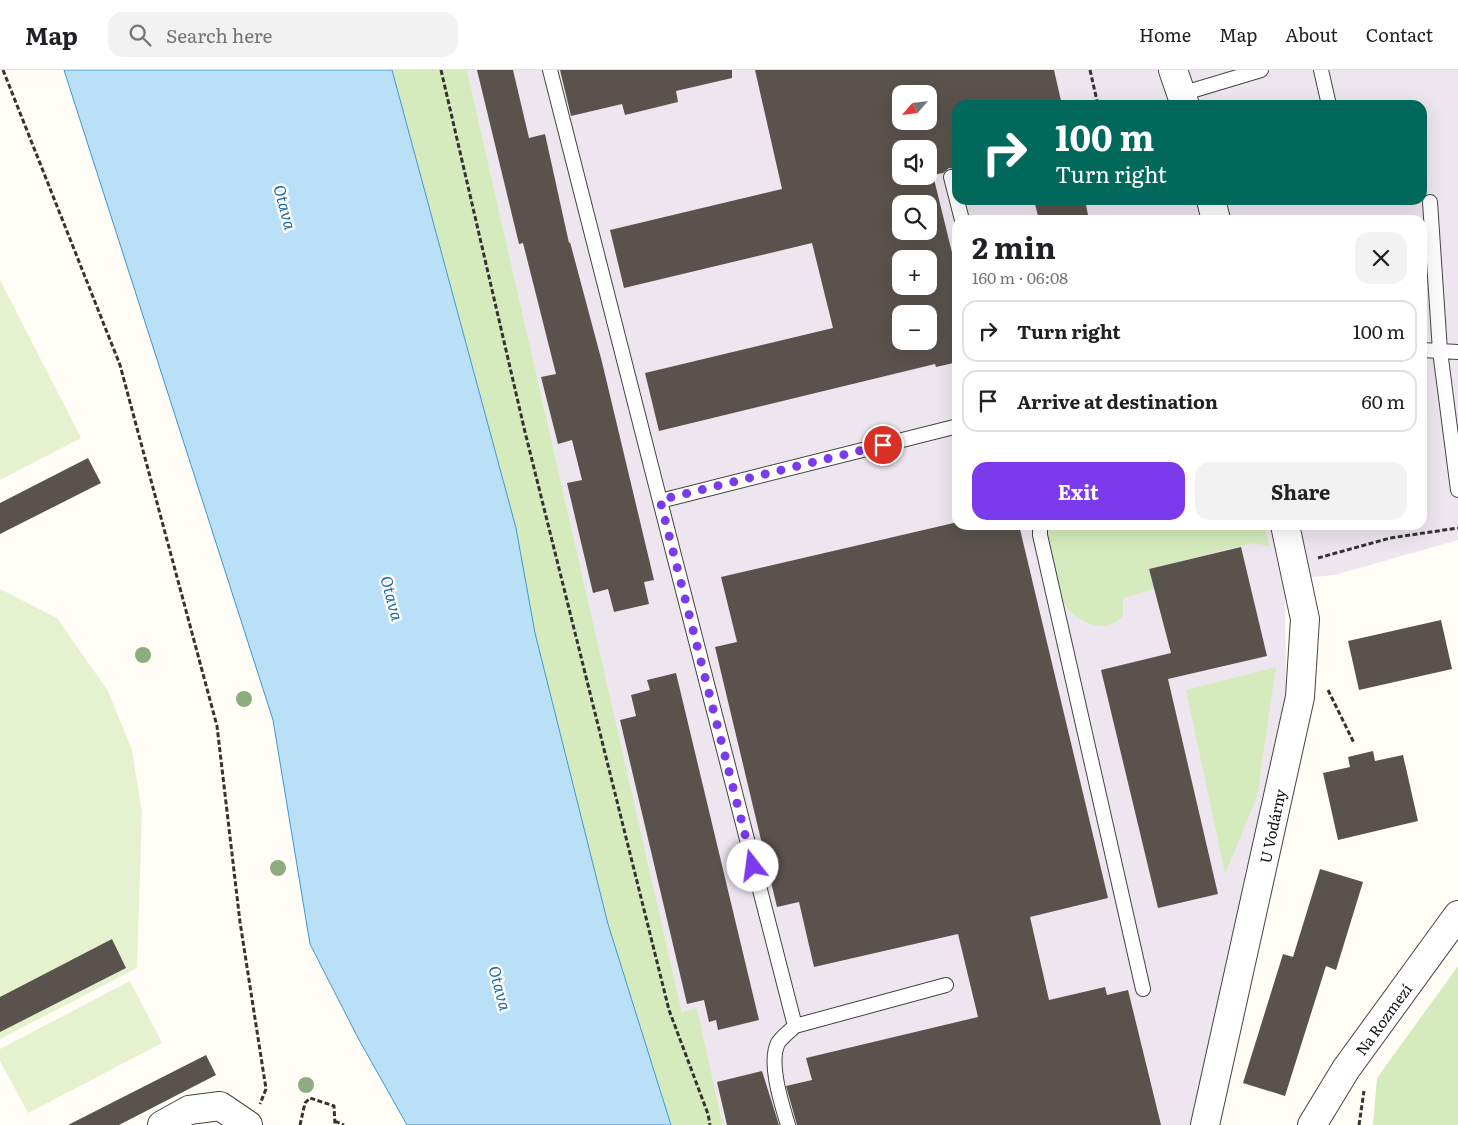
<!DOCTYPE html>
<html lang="en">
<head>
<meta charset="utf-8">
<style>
  :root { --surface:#fff; --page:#f2f2f2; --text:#202124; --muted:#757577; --line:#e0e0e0; --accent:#7c3aed }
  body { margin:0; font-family:Literata,serif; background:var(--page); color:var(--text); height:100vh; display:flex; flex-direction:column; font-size:19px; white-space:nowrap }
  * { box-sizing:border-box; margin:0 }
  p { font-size:16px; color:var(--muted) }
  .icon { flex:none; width:28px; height:28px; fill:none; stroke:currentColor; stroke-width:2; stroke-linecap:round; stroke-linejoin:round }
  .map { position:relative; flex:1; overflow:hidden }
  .panel { position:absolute; left:952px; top:145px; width:475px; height:315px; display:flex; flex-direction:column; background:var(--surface); border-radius:15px; box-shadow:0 5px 20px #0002 }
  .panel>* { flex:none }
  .banner { position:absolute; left:952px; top:30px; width:475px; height:105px; border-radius:15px; box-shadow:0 5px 20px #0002; background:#00695c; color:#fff; overflow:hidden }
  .needle { width:32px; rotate:242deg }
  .fabs { position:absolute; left:892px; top:15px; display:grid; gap:10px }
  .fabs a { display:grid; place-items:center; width:45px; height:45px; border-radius:10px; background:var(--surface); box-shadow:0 5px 20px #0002; font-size:25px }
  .pin { position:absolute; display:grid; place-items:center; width:42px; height:42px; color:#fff; margin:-21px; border:2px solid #fff; border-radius:50%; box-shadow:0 1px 5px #0007 }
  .me { position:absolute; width:55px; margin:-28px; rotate:345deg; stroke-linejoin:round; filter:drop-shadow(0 0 4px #0008) }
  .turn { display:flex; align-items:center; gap:18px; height:105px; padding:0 20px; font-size:22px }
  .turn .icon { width:65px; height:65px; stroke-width:2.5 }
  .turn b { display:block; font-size:35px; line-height:42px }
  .round { display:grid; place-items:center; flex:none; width:52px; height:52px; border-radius:15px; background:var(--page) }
  .overview { display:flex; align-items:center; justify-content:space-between; height:85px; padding:0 20px }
  h1 { font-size:30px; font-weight:700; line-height:38px }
  .primary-button { display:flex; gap:10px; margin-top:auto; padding:10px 20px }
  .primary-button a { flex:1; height:58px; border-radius:15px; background:var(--accent); color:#fff; font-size:20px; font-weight:700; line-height:58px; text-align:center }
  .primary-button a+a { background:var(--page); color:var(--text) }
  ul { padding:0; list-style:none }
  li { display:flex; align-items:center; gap:15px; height:62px; margin:0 10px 8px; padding:0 10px; border:2px solid var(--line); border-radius:15px }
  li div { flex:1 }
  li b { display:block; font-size:19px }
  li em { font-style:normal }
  header { display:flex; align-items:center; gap:30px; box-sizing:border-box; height:70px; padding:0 25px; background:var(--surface); border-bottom:1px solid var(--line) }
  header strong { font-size:24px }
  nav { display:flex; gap:28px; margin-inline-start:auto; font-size:18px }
  .search { width:350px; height:45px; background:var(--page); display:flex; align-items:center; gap:12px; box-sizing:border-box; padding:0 18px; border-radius:15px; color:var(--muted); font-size:19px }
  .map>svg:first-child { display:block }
</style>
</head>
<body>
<header>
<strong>Map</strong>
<div class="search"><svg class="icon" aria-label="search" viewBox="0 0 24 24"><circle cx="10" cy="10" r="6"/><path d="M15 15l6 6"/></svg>Search here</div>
<nav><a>Home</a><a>Map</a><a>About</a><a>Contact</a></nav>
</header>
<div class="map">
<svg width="1458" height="1055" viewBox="0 0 1458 1055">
  <rect width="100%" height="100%" fill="#fffdf5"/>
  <!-- industrial -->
  <path fill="#eee6ef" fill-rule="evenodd" d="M467 0H1458V470L1335 505 1285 510 1286 626 1190 1055H723L697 939 682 942ZM901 24H929V51H901ZM958 35H1422V130H958ZM901 79H929V106H901ZM901 134H929V161H901ZM958 150H1422V455H958ZM901 189H929V216H901ZM901 244H929V271H901Z"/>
  <!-- green -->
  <path fill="#d5ebbd" d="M392 0H467L682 942 697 938 723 1055H671L608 854 535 563 516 458Z
    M1046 455H1264L1270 476 1252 473 1149 499 1154 519 1123 528V546C1104 567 1074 551 1062 531Z
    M1276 597 1257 727 1225 804 1186 620Z
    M1458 896V1055H1373L1377 1008Z"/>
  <!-- pitch -->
  <path fill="#e6f2cf" d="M0 210 81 368 0 410Z
    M0 519 57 548 108 621 132 680 142 742 137 898 0 969Z
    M130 911 162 973 28 1043 0 991V979Z"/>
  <!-- water -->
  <path fill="#b9e0f7" stroke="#3f96cf" d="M64 0H392L516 458 535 563 608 854 671 1055H407L358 968 310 874 273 650Z"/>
  <!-- building -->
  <path fill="#5a524d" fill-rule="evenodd" d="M477 0H513L529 68 545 64 569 173 570 172 602 292 654 510 644 512 649 534 614 542 608 519 593 523 567 413 582 410 572 370 558 374 541 307 556 304 523 173 519 174Z
    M560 0H732V8L676 21 678 32 625 45 622 34 571 46Z
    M755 0H1054L1062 35H958V100L949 98 943 103 933 105 958 207V292L936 297 935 294 659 361 645 303 833 258 812 173 624 218 610 160 782 119ZM901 24H929V51H901ZM901 79H929V106H901ZM901 134H929V161H901ZM901 189H929V216H901ZM901 244H929V271H901Z
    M1034 130H1085L1089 150H1039Z
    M88 388 101 413 0 464V433Z
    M958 452V455H1019L1108 828 1030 847 1049 930 1105 917 1107 925 1128 920 1161 1055H797L786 1016 812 1010 806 988 978 947 958 864 814 897 799 832 777 837 715 577 737 572 721 507Z
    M1241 477 1267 586 1168 609 1218 824 1158 838 1101 600 1171 583 1149 499Z
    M1441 550 1452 599 1359 620 1348 571Z
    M676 603 759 950 718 960 716 950 709 952 704 930 687 934 620 650 636 646 631 625 650 620 647 610Z
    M1373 681 1375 691 1403 685 1418 751 1338 770 1323 703 1350 697 1348 687Z
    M1320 799 1363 812 1336 900 1326 896 1285 1026 1243 1013 1283 884 1293 887Z
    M112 869 126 898 0 962V927Z
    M206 985 216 1005 119 1055H68Z
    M762 1001 779 1055H727L717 1012Z"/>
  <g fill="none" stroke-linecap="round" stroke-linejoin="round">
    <defs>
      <path id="lane" d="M550 0 660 431
        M1321 0 1329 35
        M1181 24 1261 0
        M951 107 962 150
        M1422 280 1440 281 1430 132
        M1458 282 1440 281 1458 420
        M1040 455V465L1143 919
        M795 956 946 915
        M788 1055C782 1035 768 993 778 973 782 967 790 961 795 956L660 431 958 356"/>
      <path id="street" d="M1173 0 1185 35
        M1211 130 1216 150
        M162 1055 189 1040 220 1036 248 1055
        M1205 1055 1300 627 1305 549 1285 455
        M1312 1055 1346 999 1458 845"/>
    </defs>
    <!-- lane casing -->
    <use href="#lane" stroke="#444" stroke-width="16"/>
    <!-- street casing -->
    <use href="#street" stroke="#444" stroke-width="30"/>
    <!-- path -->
    <path stroke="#333" stroke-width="3" stroke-dasharray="5 2.5" stroke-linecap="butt" d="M3 0 120 295 217 656 240 852 266 1019 260 1034
      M441 0 525 362 669 940 708 1044 710 1055
      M1090 0 1098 35
      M1318 488 1390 468 1458 458
      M1328 620 1354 673
      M335 1051 344 1055
      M300 1055 305 1033 310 1028 334 1036 335 1055
      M1359 1055 1364 1021"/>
    <!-- lane -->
    <use href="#lane" stroke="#fff" stroke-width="14"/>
    <!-- street -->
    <use href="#street" stroke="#fff" stroke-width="28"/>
  </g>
  <!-- trees -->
  <g fill="#8dad7f">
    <circle cx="143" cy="585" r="8"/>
    <circle cx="244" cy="629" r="8"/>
    <circle cx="278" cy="798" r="8"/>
    <circle cx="306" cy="1015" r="8"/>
  </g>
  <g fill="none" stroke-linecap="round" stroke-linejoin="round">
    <!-- route -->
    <path stroke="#7c3aed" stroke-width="9" stroke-dasharray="0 16.2" d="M753 796 660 430 883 375"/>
  </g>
  <g text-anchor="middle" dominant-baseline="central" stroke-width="5" stroke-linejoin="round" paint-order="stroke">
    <!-- street labels -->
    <g font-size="15" fill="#111" stroke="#fff">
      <text transform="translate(1272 756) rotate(-78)">U Vodárny</text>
      <text transform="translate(1383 949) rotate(-54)">Na Rozmezí</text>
    </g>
    <!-- water labels -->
    <g font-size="16" font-style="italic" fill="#1768a6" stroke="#fff">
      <text transform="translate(286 137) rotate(75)">Otava</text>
      <text transform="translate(393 528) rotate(75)">Otava</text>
      <text transform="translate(501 918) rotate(75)">Otava</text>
    </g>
  </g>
</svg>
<div class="fabs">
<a><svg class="needle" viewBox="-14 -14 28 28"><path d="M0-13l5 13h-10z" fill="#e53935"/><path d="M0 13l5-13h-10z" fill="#757577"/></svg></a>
<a><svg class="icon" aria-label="sound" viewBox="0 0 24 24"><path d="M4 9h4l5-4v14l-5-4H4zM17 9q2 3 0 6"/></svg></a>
<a><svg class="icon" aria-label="search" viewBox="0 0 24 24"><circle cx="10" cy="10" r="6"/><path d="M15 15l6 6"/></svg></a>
<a>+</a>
<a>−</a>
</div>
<div class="pin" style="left:883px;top:375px;background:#d93025"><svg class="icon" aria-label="arrive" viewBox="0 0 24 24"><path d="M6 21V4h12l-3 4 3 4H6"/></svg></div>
<svg class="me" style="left:753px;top:796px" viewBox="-20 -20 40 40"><circle r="19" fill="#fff"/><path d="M0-13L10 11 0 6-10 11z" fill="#7c3aed"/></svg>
<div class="banner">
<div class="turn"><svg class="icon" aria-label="right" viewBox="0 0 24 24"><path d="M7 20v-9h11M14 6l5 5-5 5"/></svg><div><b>100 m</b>Turn right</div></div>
</div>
<section class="panel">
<div class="overview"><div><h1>2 min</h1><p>160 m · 06:08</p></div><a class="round"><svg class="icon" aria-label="close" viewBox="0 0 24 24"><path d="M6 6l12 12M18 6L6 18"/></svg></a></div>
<ul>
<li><svg class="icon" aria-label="right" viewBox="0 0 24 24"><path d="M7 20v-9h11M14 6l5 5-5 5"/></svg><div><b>Turn right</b></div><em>100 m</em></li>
<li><svg class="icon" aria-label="arrive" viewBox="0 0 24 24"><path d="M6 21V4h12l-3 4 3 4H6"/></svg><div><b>Arrive at destination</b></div><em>60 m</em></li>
</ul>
<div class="primary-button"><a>Exit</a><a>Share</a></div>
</section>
</div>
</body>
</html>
